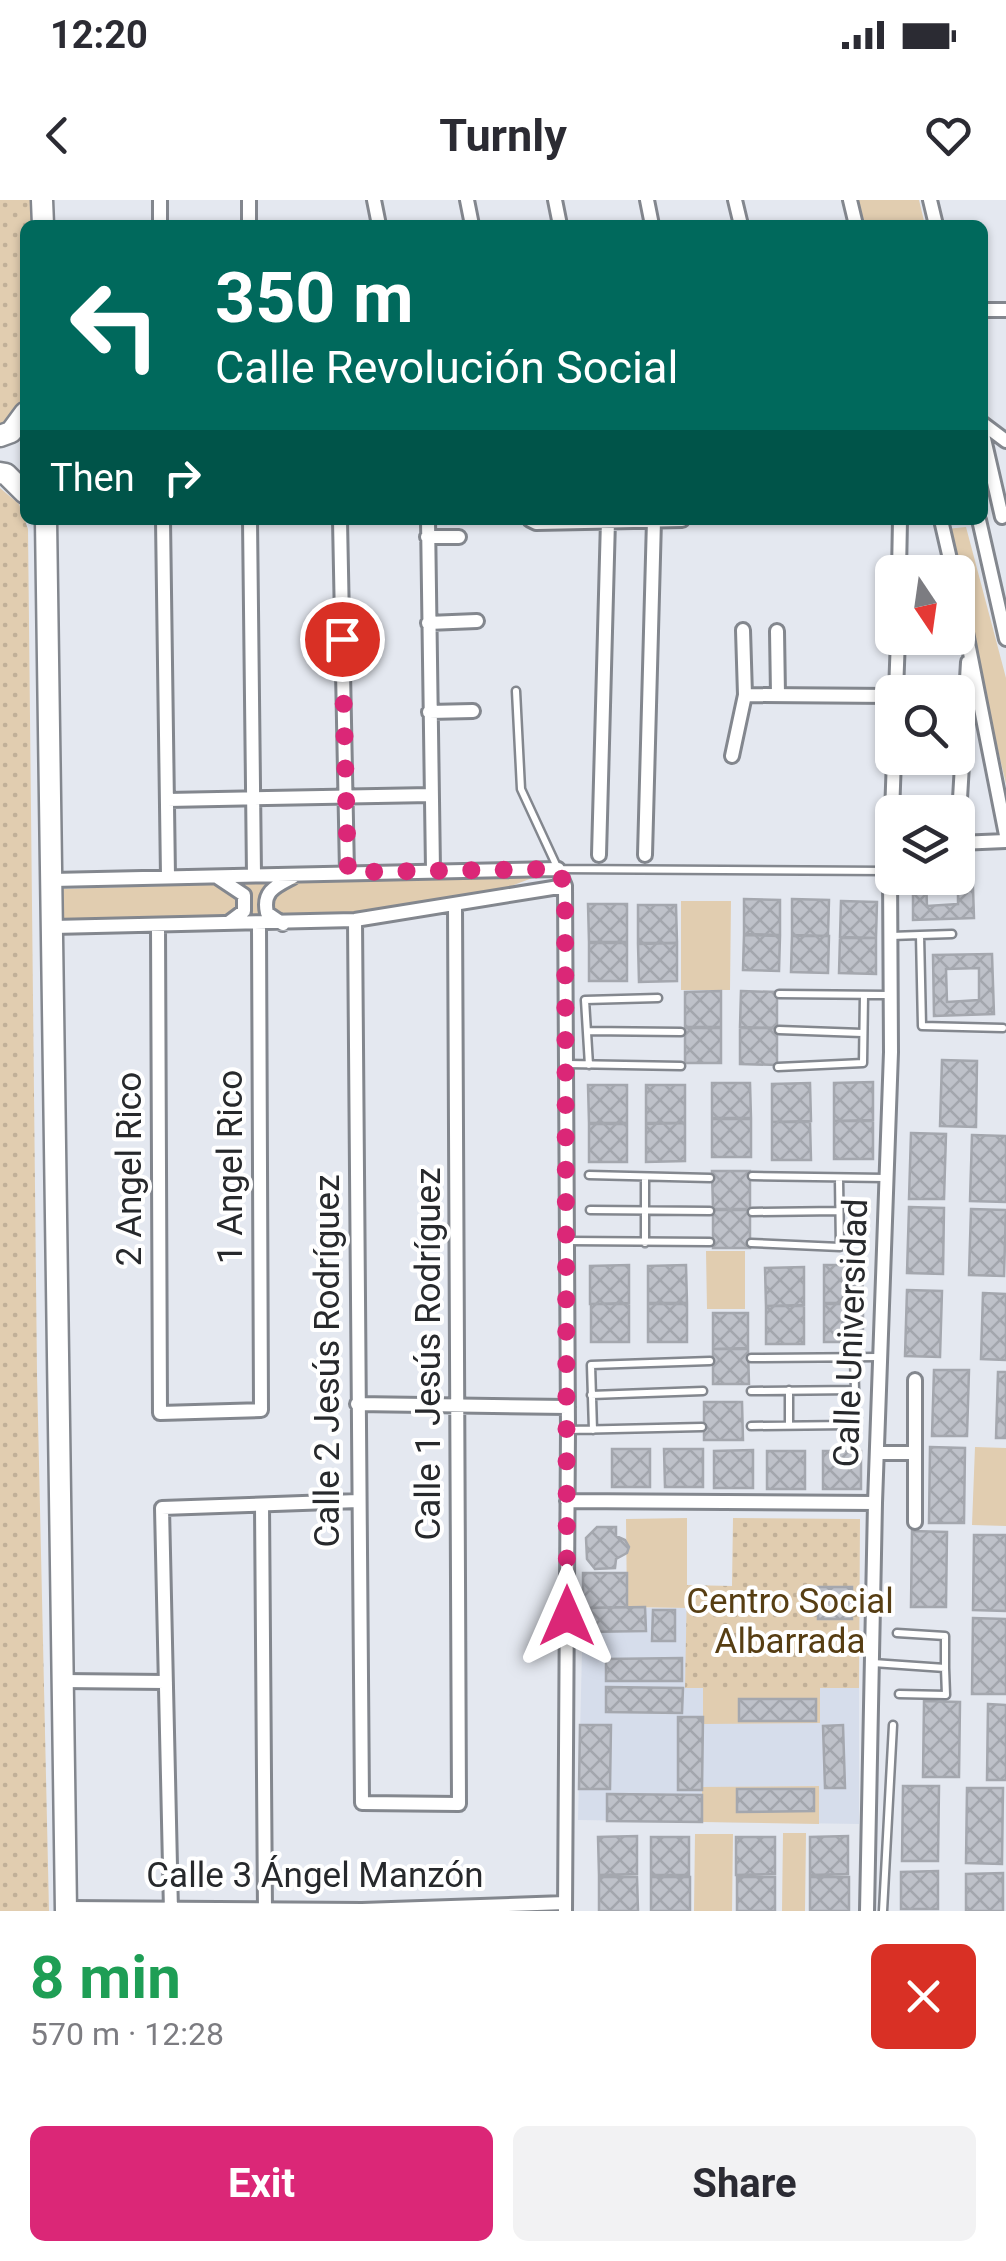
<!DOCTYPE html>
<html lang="en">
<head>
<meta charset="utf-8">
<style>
  :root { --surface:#fff; --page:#f2f2f3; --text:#2b2b33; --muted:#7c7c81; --accent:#db2777 }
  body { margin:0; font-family:Roboto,sans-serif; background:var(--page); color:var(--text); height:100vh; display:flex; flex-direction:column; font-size:38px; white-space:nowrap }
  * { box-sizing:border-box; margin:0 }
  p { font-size:32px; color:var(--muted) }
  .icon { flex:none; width:55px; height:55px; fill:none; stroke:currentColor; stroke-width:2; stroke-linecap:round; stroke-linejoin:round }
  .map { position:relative; height:1711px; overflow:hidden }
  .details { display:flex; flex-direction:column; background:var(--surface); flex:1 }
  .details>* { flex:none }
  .top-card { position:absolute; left:20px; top:20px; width:968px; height:305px; border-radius:15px; box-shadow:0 2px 8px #0004; background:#00695c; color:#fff; overflow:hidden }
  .needle { width:65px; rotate:167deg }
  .tools { position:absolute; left:875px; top:355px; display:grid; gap:20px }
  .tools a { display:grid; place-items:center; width:100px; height:100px; border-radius:15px; background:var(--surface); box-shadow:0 2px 8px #0004; font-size:50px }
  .pin { position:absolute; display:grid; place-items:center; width:85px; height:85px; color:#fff; margin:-42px; border:5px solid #fff; border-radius:50%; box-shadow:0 2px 10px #0007 }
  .me { position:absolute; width:110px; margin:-55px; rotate:0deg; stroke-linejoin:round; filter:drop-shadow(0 0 8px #0008) }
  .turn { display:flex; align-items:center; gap:35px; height:210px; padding:0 30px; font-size:45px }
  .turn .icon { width:130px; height:130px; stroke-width:2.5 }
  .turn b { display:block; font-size:70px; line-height:85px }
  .then { display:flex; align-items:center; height:95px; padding:0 30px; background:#0003; gap:20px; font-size:38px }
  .round { display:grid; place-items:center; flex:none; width:105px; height:105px; border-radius:15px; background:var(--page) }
  .summary { display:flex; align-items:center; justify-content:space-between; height:170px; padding:0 30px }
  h1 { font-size:60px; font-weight:700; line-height:75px; color:#1e9e55 }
  .cta { display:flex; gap:20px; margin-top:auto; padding:20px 30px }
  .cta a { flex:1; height:115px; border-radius:15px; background:var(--accent); color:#fff; font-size:40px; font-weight:700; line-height:115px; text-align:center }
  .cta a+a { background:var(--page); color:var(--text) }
  .status { display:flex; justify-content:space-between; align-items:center; height:70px; padding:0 50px; background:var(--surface); direction:ltr }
  .status svg { height:28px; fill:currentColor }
  header { display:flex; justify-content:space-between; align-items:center; height:130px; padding:0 30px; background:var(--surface); font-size:45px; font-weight:700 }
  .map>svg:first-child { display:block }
</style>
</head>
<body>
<div class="status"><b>12:20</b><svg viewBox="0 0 49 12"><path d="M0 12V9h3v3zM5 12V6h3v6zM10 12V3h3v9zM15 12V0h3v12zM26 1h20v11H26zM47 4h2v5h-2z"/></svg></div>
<header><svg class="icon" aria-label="back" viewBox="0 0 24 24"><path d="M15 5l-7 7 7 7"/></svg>Turnly<svg class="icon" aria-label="heart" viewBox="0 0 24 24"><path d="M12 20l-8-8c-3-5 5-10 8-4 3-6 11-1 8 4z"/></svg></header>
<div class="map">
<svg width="1006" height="1711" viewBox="0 0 1006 1711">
  <defs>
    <pattern id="park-dots" width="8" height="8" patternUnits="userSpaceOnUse" patternTransform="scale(2.5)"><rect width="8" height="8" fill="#e1cdb0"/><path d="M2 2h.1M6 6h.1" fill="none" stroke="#c1b098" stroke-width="1.8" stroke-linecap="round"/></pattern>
    <pattern id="building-cross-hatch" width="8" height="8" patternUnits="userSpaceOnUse" patternTransform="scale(2.5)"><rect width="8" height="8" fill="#bec1c9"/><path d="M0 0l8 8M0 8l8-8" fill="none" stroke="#a3a6ad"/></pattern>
  </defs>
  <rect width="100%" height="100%" fill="#e4e8f0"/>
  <!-- built -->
  <path fill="#d6ddeb" d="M583 1408H687L686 1488H859V1624L578 1620Z"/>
  <!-- green -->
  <path fill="#e1cdb0" d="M855 0H919L925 25H861Z
    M966 327 1006 478V584L946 329Z
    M540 675 453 708 355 728 63 732 61 689Z
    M681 701H731L730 790H681Z
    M706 1051H745V1109H707Z
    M975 1247 1006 1248V1326L972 1325Z
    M687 1318V1408L627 1407 626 1319Z
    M703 1488H820V1523L703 1524Z
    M819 1586V1624L702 1622V1587Z
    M783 1633H806L805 1711H782Z
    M695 1634H733L732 1711H694Z"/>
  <!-- park -->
  <path fill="url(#park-dots)" d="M0 0H31V25H25V198L7 228 0 230Z
    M0 288 19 304 28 329 37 1174 49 1711H0Z
    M733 1318 860 1319 859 1488H685L687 1385 732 1386Z"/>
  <!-- building -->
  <path fill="url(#building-cross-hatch)" stroke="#a4a7ae" stroke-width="2.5" fill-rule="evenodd" d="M958 658H972L974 718 913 720V678H926L927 706 958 704Z
    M744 699 780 700V735L744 734Z
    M792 699 829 700 828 736 792 735Z
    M841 701 877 702 876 738 840 737Z
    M588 704H627V742H589Z
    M638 705H676L677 743H638Z
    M744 735 780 736 779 771 743 770Z
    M792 736H829L828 773 791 772Z
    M840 738H876V774L839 773Z
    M589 743H627V781H589Z
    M677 743V781L639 782 638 744Z
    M992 754 994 814 934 816 933 755ZM979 768V800L947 802 946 769Z
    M721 791V827H685V792Z
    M741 791 777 792V828L740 827Z
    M685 828H721V863H685Z
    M740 828H777V865L740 864Z
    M942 860 977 861 976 927 940 926Z
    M873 882V920L834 921V883Z
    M712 883H750L751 918H712Z
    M810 883 811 921 772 922V884Z
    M588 885H627V923H589Z
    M646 885H685V923H646Z
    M712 919H751V957H712Z
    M834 921H873V959H834Z
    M772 922H810L811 960H772Z
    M685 923V961L646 962V924Z
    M589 924H627V962H589Z
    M911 933 946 934 944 999H909Z
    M972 935 1006 936V1002L970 1001Z
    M712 971H750V1009H713Z
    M909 1007 944 1008 943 1074 907 1073Z
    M971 1009 1006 1010 1004 1076 969 1075Z
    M713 1010H750V1048H713Z
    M629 1065V1103L590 1104V1066Z
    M686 1065 687 1103H648V1066Z
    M824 1065H862L863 1103H824Z
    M804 1067V1105L766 1106 765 1068Z
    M907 1090 942 1091 940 1157 905 1156Z
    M983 1093 1006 1094V1160L981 1159Z
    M591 1104H629V1142H591Z
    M648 1104H687V1142H648Z
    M824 1104H863V1142H824Z
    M766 1106H804V1144H766Z
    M713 1113H748V1148L713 1149Z
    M713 1149H748L749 1184H713Z
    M934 1170H969L967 1236H932Z
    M998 1172H1006V1238H996Z
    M704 1202H742L743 1240H704Z
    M930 1247 965 1248 964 1323H929Z
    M612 1249H650V1287H612Z
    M664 1249H703V1287H665Z
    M753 1250V1288H714V1251Z
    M767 1251H805V1289H767Z
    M823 1251H861V1289H823Z
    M597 1327H616V1336L625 1340 629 1347 627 1353 616 1359 615 1368 595 1369 587 1359 586 1338Z
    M912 1331 947 1332 946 1407H911Z
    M974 1335H1006V1411L973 1410Z
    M583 1373H627V1407L583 1408Z
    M818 1387H852V1419H818Z
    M645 1407 646 1431 583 1432V1408Z
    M653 1410H675V1441H652Z
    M973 1418 1006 1419V1494H972Z
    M682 1458V1481H606V1459Z
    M606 1487 683 1488 682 1513 606 1512Z
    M739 1499H816V1521H739Z
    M924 1501 960 1502 959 1577H923Z
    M988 1504 1006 1505V1580H987Z
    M678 1517H703L702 1590H678Z
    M580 1525H611L610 1589H579Z
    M843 1525 845 1588H825L823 1526Z
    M903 1586H939L938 1661H902Z
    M967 1588H1003L1002 1664 966 1663Z
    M737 1589H814V1611L737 1612Z
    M607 1594 702 1595V1622L607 1621Z
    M637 1636V1674L599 1675 598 1637Z
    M848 1636V1674L810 1675V1637Z
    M651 1637H689V1675H651Z
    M736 1637H775V1674L736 1675Z
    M938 1671V1709H901V1672Z
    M1003 1673V1711H966V1674Z
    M599 1677H637L638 1711H599Z
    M651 1677H690V1711H651Z
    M737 1677H775V1711H737Z
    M810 1677H849V1711H810Z"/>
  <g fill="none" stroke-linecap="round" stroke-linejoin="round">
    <defs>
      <path id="lane" d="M516 491 521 589 558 669 889 671
        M952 734 920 735 922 826 1003 828
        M891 736 920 735
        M779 794 889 795
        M779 830 862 833
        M587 831 681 832
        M568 864 681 866
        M589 865 585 800 658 798
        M778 867 863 863 864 795
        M589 975 710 978
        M752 976 885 978
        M590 1010 710 1011
        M752 1012 839 1011
        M567 1041 710 1042
        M645 1043V977
        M751 1043 840 1047 839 979
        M751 1158 879 1157
        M789 1190V1225
        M751 1191 855 1190 854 1157
        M591 1195 703 1191
        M751 1226 849 1225
        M569 1230 702 1227
        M593 1230 591 1165 710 1161
        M897 1433 945 1436V1468
        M873 1463 945 1468 946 1495 899 1494
        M883 1711 893 1525"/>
      <path id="street" d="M160 0V25
        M249 0V25
        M374 0 379 25
        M467 0 472 25
        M555 0 560 25
        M647 0 652 25
        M735 0 741 25
        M850 0 856 25
        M930 0 936 25
        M982 110H1006
        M982 223 1006 241
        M982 230 1002 317
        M163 320 168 677
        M250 320 254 675
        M340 320 347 672
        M428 320 433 670
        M530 320 536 323 682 320
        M941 320 953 372
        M979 320 1006 439
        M427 337H459
        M899 372 900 320
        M958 392 1006 635
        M428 423 477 421
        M743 430 745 495
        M777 431 778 495
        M896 492 898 438
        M429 512 473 511
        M732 556 745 495 892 496
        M167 600 431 595
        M958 633 968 462
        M958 643 1006 641
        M599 655 608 320
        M645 655 654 320
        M217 677 244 695V711L228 723
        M52 680 558 669 565 686 568 1230 565 1711
        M355 720 362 1603 459 1604 455 704
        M283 724 267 713C262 691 276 686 293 677
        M158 725 160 1213 261 1210 259 725
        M53 727 355 720 565 686
        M357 1204 568 1207
        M877 1253H915
        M567 1301 875 1303
        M262 1305 265 1711
        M915 1322V1180
        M62 1481 166 1482
        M66 1708 362 1710 565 1703
        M171 1711 162 1308 358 1301
        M867 1711 875 1303 891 852 890 671 894 558"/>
      <path id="primary" d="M42 0 43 25
        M0 236 11 232 25 213
        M0 273 6 274 25 293
        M46 320 66 1711"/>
    </defs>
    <!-- lane casing -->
    <use href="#lane" stroke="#83878e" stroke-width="11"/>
    <!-- street casing -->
    <use href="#street" stroke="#83878e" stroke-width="18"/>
    <!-- primary casing -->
    <use href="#primary" stroke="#83878e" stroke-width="25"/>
    <!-- lane -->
    <use href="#lane" stroke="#fff" stroke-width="6"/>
    <!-- street -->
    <use href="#street" stroke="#fff" stroke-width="12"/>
    <!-- primary -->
    <use href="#primary" stroke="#fff" stroke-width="20"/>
  </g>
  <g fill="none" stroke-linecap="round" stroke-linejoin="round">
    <!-- route -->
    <path stroke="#db2777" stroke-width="18" stroke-dasharray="0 32.4" d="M342 439 348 672 558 669 565 686 567 1416"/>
  </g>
  <g text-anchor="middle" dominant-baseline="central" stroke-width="8" stroke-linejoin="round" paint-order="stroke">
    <!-- street labels -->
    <g font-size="35" fill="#27292c" stroke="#fff">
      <text transform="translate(230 967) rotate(-90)">1 Angel Rico</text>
      <text transform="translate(129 969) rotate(-90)">2 Angel Rico</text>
      <text transform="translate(851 1133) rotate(-88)">Calle Universidad</text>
      <text transform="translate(428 1154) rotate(-90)">Calle 1 Jesús Rodríguez</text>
      <text transform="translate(327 1161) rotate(-90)">Calle 2 Jesús Rodríguez</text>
      <text x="315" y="1675">Calle 3 Ángel Manzón</text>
    </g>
    <!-- park labels -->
    <g font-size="35" fill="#573e13" stroke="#fff">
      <text x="790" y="1401">Centro Social<tspan x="790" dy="40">Albarrada</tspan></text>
    </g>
  </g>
</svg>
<div class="tools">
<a><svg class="needle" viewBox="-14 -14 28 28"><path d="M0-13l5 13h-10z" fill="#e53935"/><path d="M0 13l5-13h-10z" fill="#7c7c81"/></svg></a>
<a><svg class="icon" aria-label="search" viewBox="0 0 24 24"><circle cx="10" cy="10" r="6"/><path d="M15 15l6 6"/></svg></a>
<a><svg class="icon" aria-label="layers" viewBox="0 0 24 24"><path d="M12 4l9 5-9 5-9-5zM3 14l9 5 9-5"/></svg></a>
</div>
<div class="pin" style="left:342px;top:439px;background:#d93025"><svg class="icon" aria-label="arrive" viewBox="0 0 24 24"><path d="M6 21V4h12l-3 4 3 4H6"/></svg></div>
<svg class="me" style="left:567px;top:1416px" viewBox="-20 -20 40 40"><path d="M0-17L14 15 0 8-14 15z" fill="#db2777" stroke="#fff" stroke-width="4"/></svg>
<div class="top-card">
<div class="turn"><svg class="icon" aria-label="left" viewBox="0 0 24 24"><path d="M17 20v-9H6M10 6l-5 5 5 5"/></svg><div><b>350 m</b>Calle Revolución Social</div></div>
<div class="then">Then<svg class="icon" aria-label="right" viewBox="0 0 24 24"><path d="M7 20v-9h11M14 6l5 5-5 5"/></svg></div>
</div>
</div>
<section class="details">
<div class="summary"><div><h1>8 min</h1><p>570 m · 12:28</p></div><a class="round" style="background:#d93025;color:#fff"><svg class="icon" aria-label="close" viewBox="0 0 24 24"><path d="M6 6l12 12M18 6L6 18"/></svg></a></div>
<div class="cta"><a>Exit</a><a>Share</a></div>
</section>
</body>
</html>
